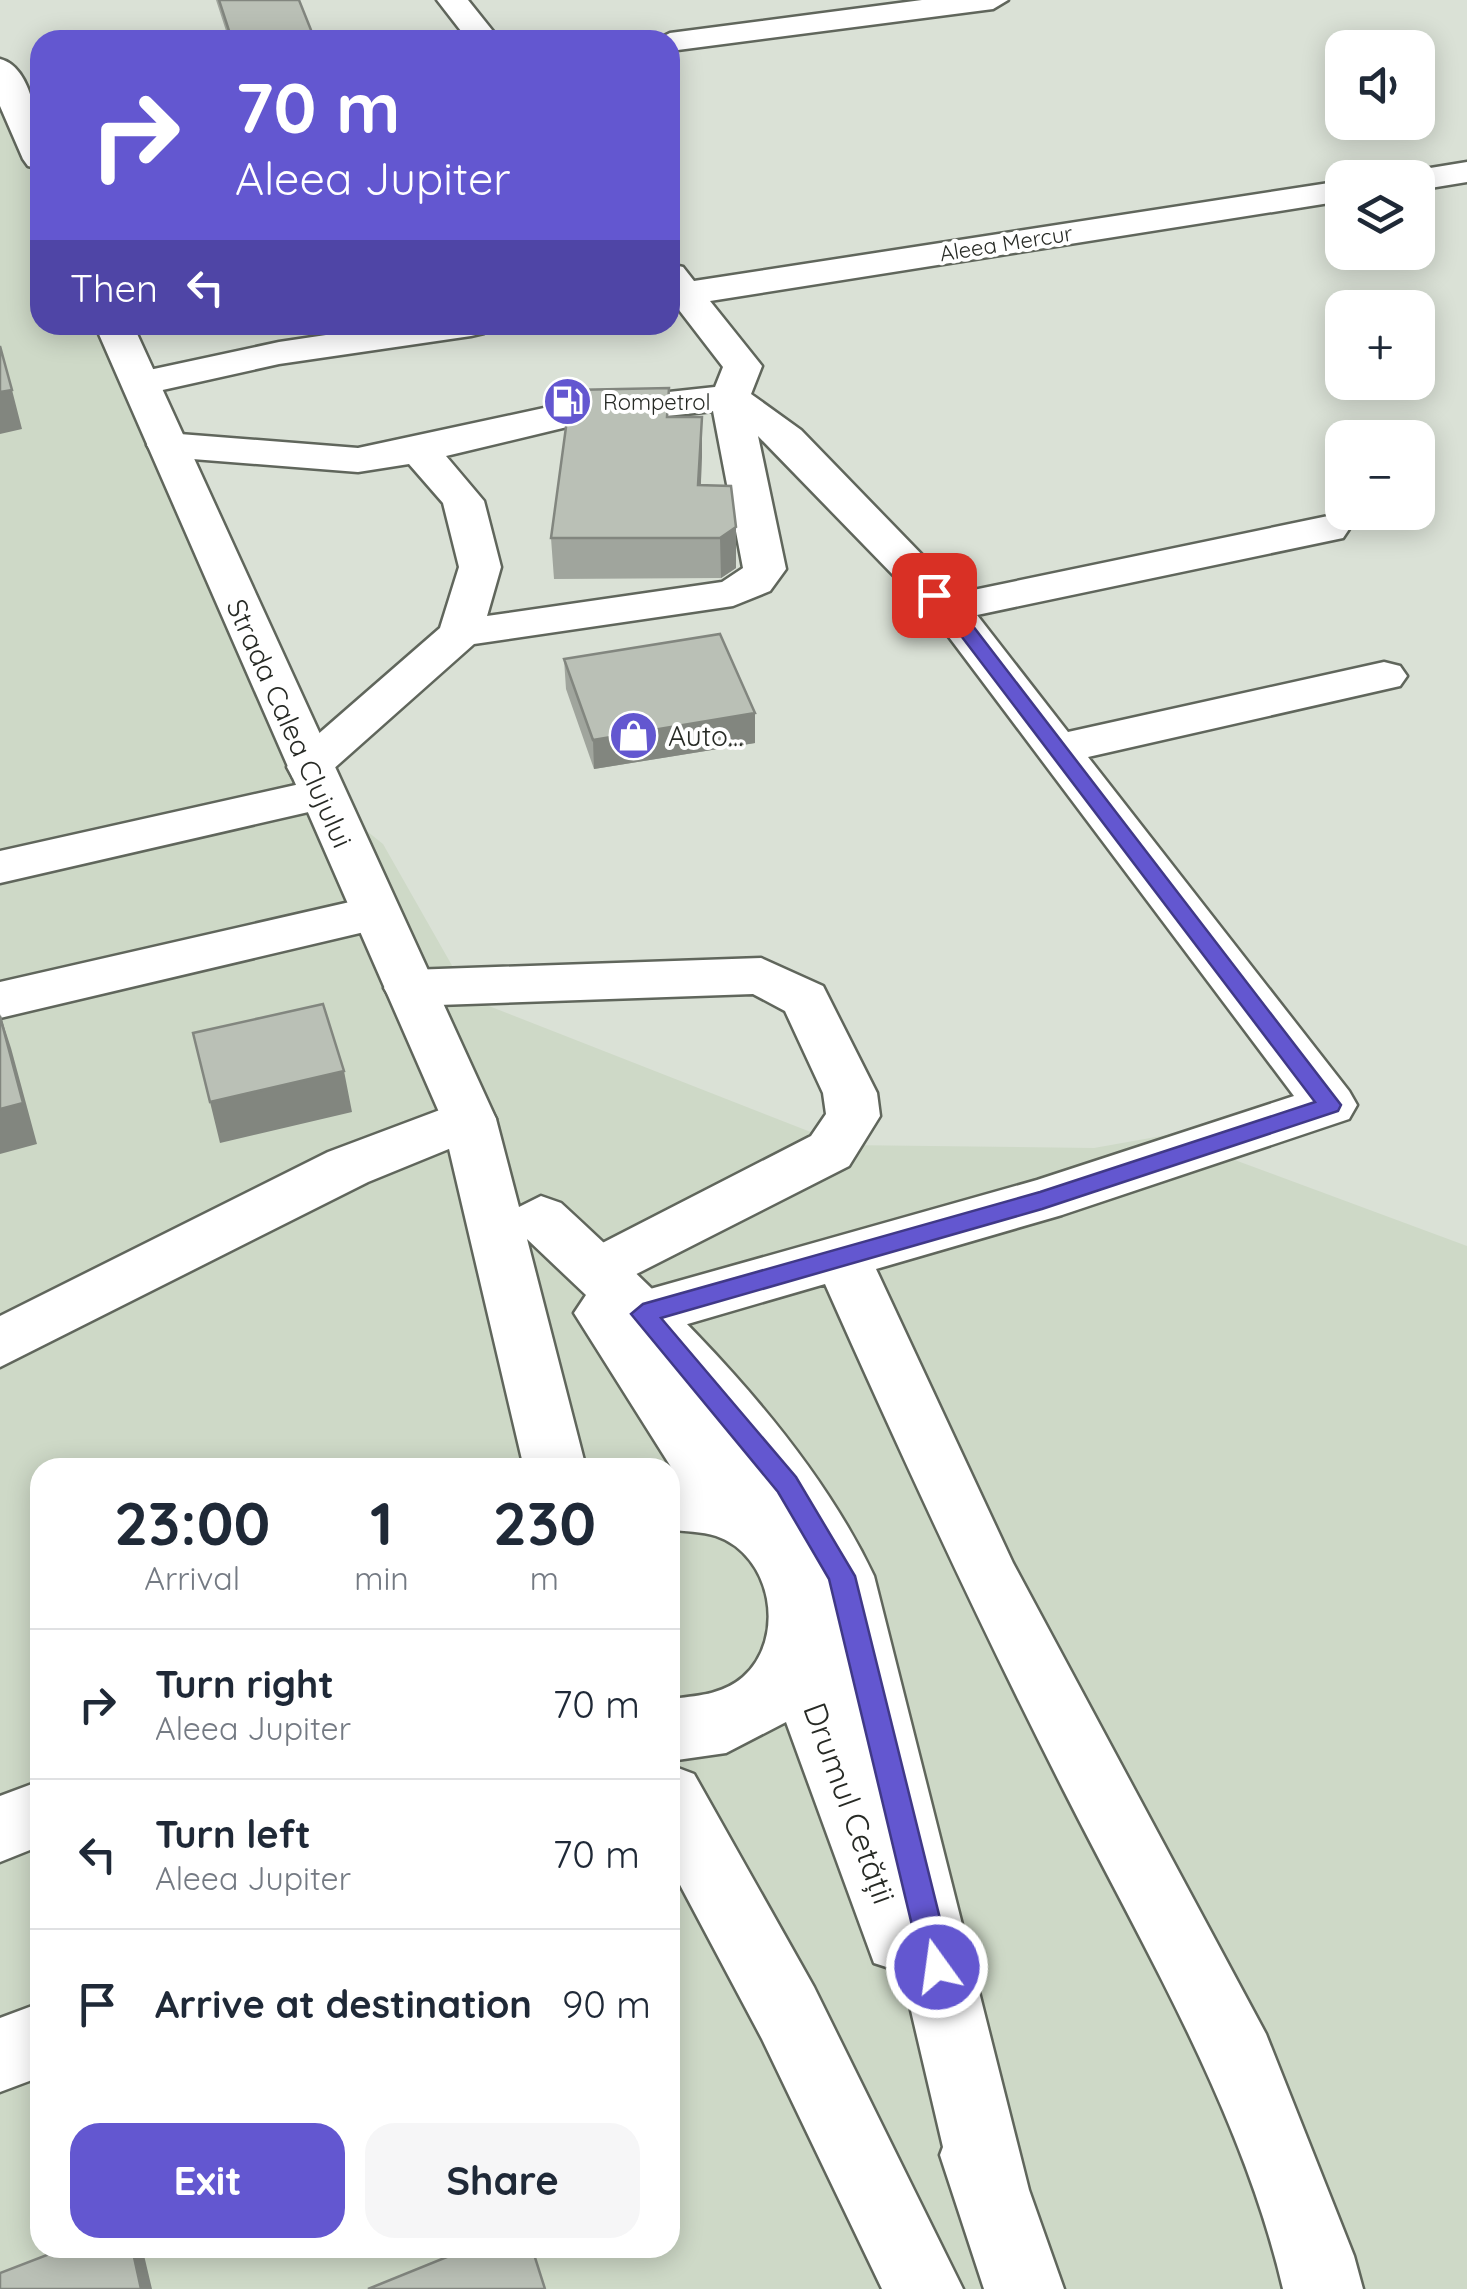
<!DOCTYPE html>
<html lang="en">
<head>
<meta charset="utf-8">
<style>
  :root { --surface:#fff; --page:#f6f6f7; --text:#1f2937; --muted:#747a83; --line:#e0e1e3; --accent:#6357d0 }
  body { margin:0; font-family:Quicksand,sans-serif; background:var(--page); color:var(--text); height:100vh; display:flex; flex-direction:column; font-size:38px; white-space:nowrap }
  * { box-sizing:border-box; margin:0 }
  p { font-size:32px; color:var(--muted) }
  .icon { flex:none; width:55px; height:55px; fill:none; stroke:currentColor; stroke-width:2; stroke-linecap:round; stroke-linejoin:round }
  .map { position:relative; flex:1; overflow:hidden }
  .details { position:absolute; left:30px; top:1458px; width:650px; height:800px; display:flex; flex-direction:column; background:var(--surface); border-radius:30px; box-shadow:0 5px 25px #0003 }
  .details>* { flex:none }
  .banner { position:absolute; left:30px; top:30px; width:650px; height:305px; border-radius:30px; box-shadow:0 5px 25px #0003; background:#6357d0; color:#fff; overflow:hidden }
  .buttons { position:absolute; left:1325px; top:30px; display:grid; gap:20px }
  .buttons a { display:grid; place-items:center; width:110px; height:110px; border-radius:20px; background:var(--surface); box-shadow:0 5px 25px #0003; font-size:50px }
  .pin { position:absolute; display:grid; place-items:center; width:85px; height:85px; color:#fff; margin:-42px; border-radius:20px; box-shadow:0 5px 15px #0006 }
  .me { position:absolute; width:110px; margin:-55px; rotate:346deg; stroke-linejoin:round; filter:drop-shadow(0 0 8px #0008) }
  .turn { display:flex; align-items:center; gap:35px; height:210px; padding:0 40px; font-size:45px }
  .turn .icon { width:130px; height:130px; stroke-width:2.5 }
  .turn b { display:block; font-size:70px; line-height:85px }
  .then { display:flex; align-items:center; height:95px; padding:0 40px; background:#0003; gap:20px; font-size:38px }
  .eta { display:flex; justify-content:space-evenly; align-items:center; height:170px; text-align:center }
  .eta b { font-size:60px; font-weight:700; line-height:70px }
  .button { display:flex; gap:20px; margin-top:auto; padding:20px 40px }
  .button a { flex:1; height:115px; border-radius:30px; background:var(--accent); color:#fff; font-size:40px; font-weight:700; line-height:115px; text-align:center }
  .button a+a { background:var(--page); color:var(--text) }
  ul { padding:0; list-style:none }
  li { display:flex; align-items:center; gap:30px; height:150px; padding:0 40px; border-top:2px solid var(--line) }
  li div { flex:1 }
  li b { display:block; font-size:38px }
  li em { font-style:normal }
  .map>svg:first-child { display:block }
</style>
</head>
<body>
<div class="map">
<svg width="1467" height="2289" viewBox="0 0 1467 2289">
  <rect width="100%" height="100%" fill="#dae1d6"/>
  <!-- built -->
  <path fill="#ced9c7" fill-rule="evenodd" d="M0 64 40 166V325H125L152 363 292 771 383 844 471 999 844 1145 1094 1148 1167 1135 1467 1246V2289H0ZM40 1468H670V2248H40Z"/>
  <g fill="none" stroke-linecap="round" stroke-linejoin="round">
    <defs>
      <path id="minor" d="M437 0H468L500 40H468Z
        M922 0H1008L993 9 670 51V40H656L670 33Z
        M1467 162V182L1418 190V178H1402L1418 170Z
        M1342 181V201L710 301 762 366 751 394 801 430 959 593 1328 516 1343 520 1349 529 1343 538 977 615 1068 732 1384 662 1400 666 1407 676 1400 686 1088 757 1349 1091 1357 1105 1349 1119 1062 1215 876 1269 1013 1563 1266 2034 1354 2256 1363 2289H1283C1242 2113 1145 1951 1064 1791 979 1624 901 1455 825 1284L643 1337 622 1330 614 1314 622 1298 643 1291 1037 1180 1294 1096 934 617 758 436 786 569 770 591 733 606 474 644 322 779 339 783 346 794 339 805 0 883V851L309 782 293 778 287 767 293 756 440 628 459 567 443 503 409 464 358 472 167 457 153 454 147 445 153 436 167 433 358 448 567 403 715 387 723 367 676 306 670 307V264L683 267 694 281ZM713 411 743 568 722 582 487 616 501 567 484 501 446 456 567 427Z
        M393 325H490L484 333 471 336 279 364 140 395 126 391 121 383 126 375 279 342Z
        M376 896 394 901 401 913 394 925 0 1018V982Z
        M761 958 823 986 877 1093 880 1116 849 1166 599 1293 579 1287 570 1271 579 1255 811 1136 826 1114 823 1093 785 1011 753 994 410 1006 392 1001 384 988 392 975 410 970Z
        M469 1099 488 1105 496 1119 488 1133 368 1182 0 1367V1316L328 1152Z
        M40 2003V2077L0 2092V2018Z"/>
      <path id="major" d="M40 1781V1846L0 1862V1796Z"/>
      <path id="highway" d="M0 59C36 68 40 139 40 169L28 166 23 159 0 106Z
        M95 325H133L496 1119 519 1207 541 1196 561 1203C676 1309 806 1433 874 1576L1029 2190 1064 2289H984L940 2155 943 2147 902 1972 874 1963 786 1722 726 1753 670 1761V1699C696 1696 722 1695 743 1677 787 1638 772 1555 716 1536 702 1531 684 1532 670 1529V1477L678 1478 574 1313 586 1295 527 1239 586 1468H524L442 1119Z
        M670 1765 694 1774 814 1987 963 2289H882L762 2039 670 1866Z"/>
    </defs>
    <!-- minor casing -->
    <use href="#minor" stroke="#60665c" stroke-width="5"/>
    <!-- major casing -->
    <use href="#major" stroke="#60665c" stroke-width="5"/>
    <!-- highway casing -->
    <use href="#highway" stroke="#60665c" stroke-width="5"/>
    <!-- minor -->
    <use href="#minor" fill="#fff" fill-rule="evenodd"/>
    <!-- major -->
    <use href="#major" fill="#fff" fill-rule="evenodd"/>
    <!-- highway -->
    <use href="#highway" fill="#fff" fill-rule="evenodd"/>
  </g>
  <!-- wall -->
  <path fill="#a0a59d" d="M216 0H299L315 40H229Z
    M670 417H702L701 485 736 527V568L721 578 554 579 551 538Z
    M564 659 755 743 594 769 566 689Z"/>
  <!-- shaded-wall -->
  <path fill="#82867f" d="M12 390 22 429 0 434V392Z
    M702 417V457L699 526 698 485Z
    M736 527V568L721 578 720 538Z
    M755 713V743L594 769 593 740Z
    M0 1014 11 1048 37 1144 0 1154Z
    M344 1071 352 1112 220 1143 210 1102Z
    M132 2248H141L143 2251 152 2289H141Z"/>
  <!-- building -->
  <path fill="#bac0b6" stroke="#82867f" stroke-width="2.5" d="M219 0H299L315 40H232Z
    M0 346 12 390 0 392Z
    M669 388 667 417H702L698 485 731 486 736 527 720 538H551L571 390Z
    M720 634 755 713 593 740 564 659Z
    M323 1004 344 1071 210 1102 193 1033Z
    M0 1016 23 1103 0 1109Z
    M65 2248H132L141 2289H0V2273Z
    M469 2248H532L545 2289H368Z"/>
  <!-- route -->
  <path fill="#6357d0" stroke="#403987" stroke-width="2.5" d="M934 590 956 604 1341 1105 1338 1111 1042 1209 661 1318 796 1477 855 1576 952 1967 948 1977 937 1981 926 1977 922 1967 829 1579 778 1492 631 1314 643 1304 1040 1192 1315 1102 943 612 928 599V591Z"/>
  <!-- icons -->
  <defs>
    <symbol id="fuel-disc" viewBox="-11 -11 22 22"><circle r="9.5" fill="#6357d0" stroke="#fff"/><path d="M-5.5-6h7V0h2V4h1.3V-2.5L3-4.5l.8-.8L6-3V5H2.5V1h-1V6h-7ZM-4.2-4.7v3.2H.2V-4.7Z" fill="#fff"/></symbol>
    <symbol id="shop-disc" viewBox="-11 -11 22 22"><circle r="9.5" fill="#6357d0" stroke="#fff"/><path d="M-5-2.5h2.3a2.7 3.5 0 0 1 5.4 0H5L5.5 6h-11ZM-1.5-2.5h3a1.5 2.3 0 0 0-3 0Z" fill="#fff"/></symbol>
  </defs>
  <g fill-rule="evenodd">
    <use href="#fuel-disc" x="540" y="374" width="55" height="55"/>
    <use href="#shop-disc" x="606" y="708" width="55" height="55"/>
  </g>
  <g text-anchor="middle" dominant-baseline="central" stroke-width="8" stroke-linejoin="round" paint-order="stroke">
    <!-- far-street labels -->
    <g font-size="22" fill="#272a25" stroke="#fff">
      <text transform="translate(1006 243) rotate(-9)">Aleea Mercur</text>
    </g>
    <!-- far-poi labels -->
    <g font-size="22" fill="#272a25" stroke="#fff" text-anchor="start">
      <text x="603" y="402">Rompetrol</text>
    </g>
    <!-- street labels -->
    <g font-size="28" fill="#272a25" stroke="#fff">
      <text transform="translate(290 723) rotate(66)">Strada Calea Clujului</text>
    </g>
    <!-- poi labels -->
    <g font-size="28" fill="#272a25" stroke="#fff" text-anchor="start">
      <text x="668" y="735">Auto...</text>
    </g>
    <!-- near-street labels -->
    <g font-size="32" fill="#272a25" stroke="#fff">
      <text transform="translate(850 1803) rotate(70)">Drumul Cetății</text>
    </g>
  </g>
</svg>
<div class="buttons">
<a><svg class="icon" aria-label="sound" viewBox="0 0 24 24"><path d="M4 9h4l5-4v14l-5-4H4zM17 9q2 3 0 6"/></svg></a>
<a><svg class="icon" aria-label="layers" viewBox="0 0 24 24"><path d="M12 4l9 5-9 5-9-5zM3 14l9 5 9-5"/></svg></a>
<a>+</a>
<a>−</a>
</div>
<div class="pin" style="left:934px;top:595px;background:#d93025"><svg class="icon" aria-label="arrive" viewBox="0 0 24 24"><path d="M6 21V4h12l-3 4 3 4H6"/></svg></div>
<svg class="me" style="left:937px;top:1967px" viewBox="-20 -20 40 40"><circle r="17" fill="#6357d0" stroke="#fff" stroke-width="3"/><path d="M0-11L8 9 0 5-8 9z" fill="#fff"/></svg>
<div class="banner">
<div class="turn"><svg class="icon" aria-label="right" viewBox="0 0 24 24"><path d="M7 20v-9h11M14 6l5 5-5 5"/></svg><div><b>70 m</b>Aleea Jupiter</div></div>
<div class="then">Then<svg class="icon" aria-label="left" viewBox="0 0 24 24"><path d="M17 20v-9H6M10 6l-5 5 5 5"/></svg></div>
</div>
<section class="details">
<div class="eta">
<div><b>23:00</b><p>Arrival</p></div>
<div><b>1</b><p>min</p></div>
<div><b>230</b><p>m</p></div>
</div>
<ul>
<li><svg class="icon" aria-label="right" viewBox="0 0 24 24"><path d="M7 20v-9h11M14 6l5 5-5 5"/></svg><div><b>Turn right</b><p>Aleea Jupiter</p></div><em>70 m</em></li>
<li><svg class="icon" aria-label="left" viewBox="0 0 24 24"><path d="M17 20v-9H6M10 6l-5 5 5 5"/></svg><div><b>Turn left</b><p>Aleea Jupiter</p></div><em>70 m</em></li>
<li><svg class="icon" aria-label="arrive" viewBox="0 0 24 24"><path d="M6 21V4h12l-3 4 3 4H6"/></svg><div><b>Arrive at destination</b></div><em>90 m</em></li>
</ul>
<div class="button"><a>Exit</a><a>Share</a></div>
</section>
</div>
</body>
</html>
